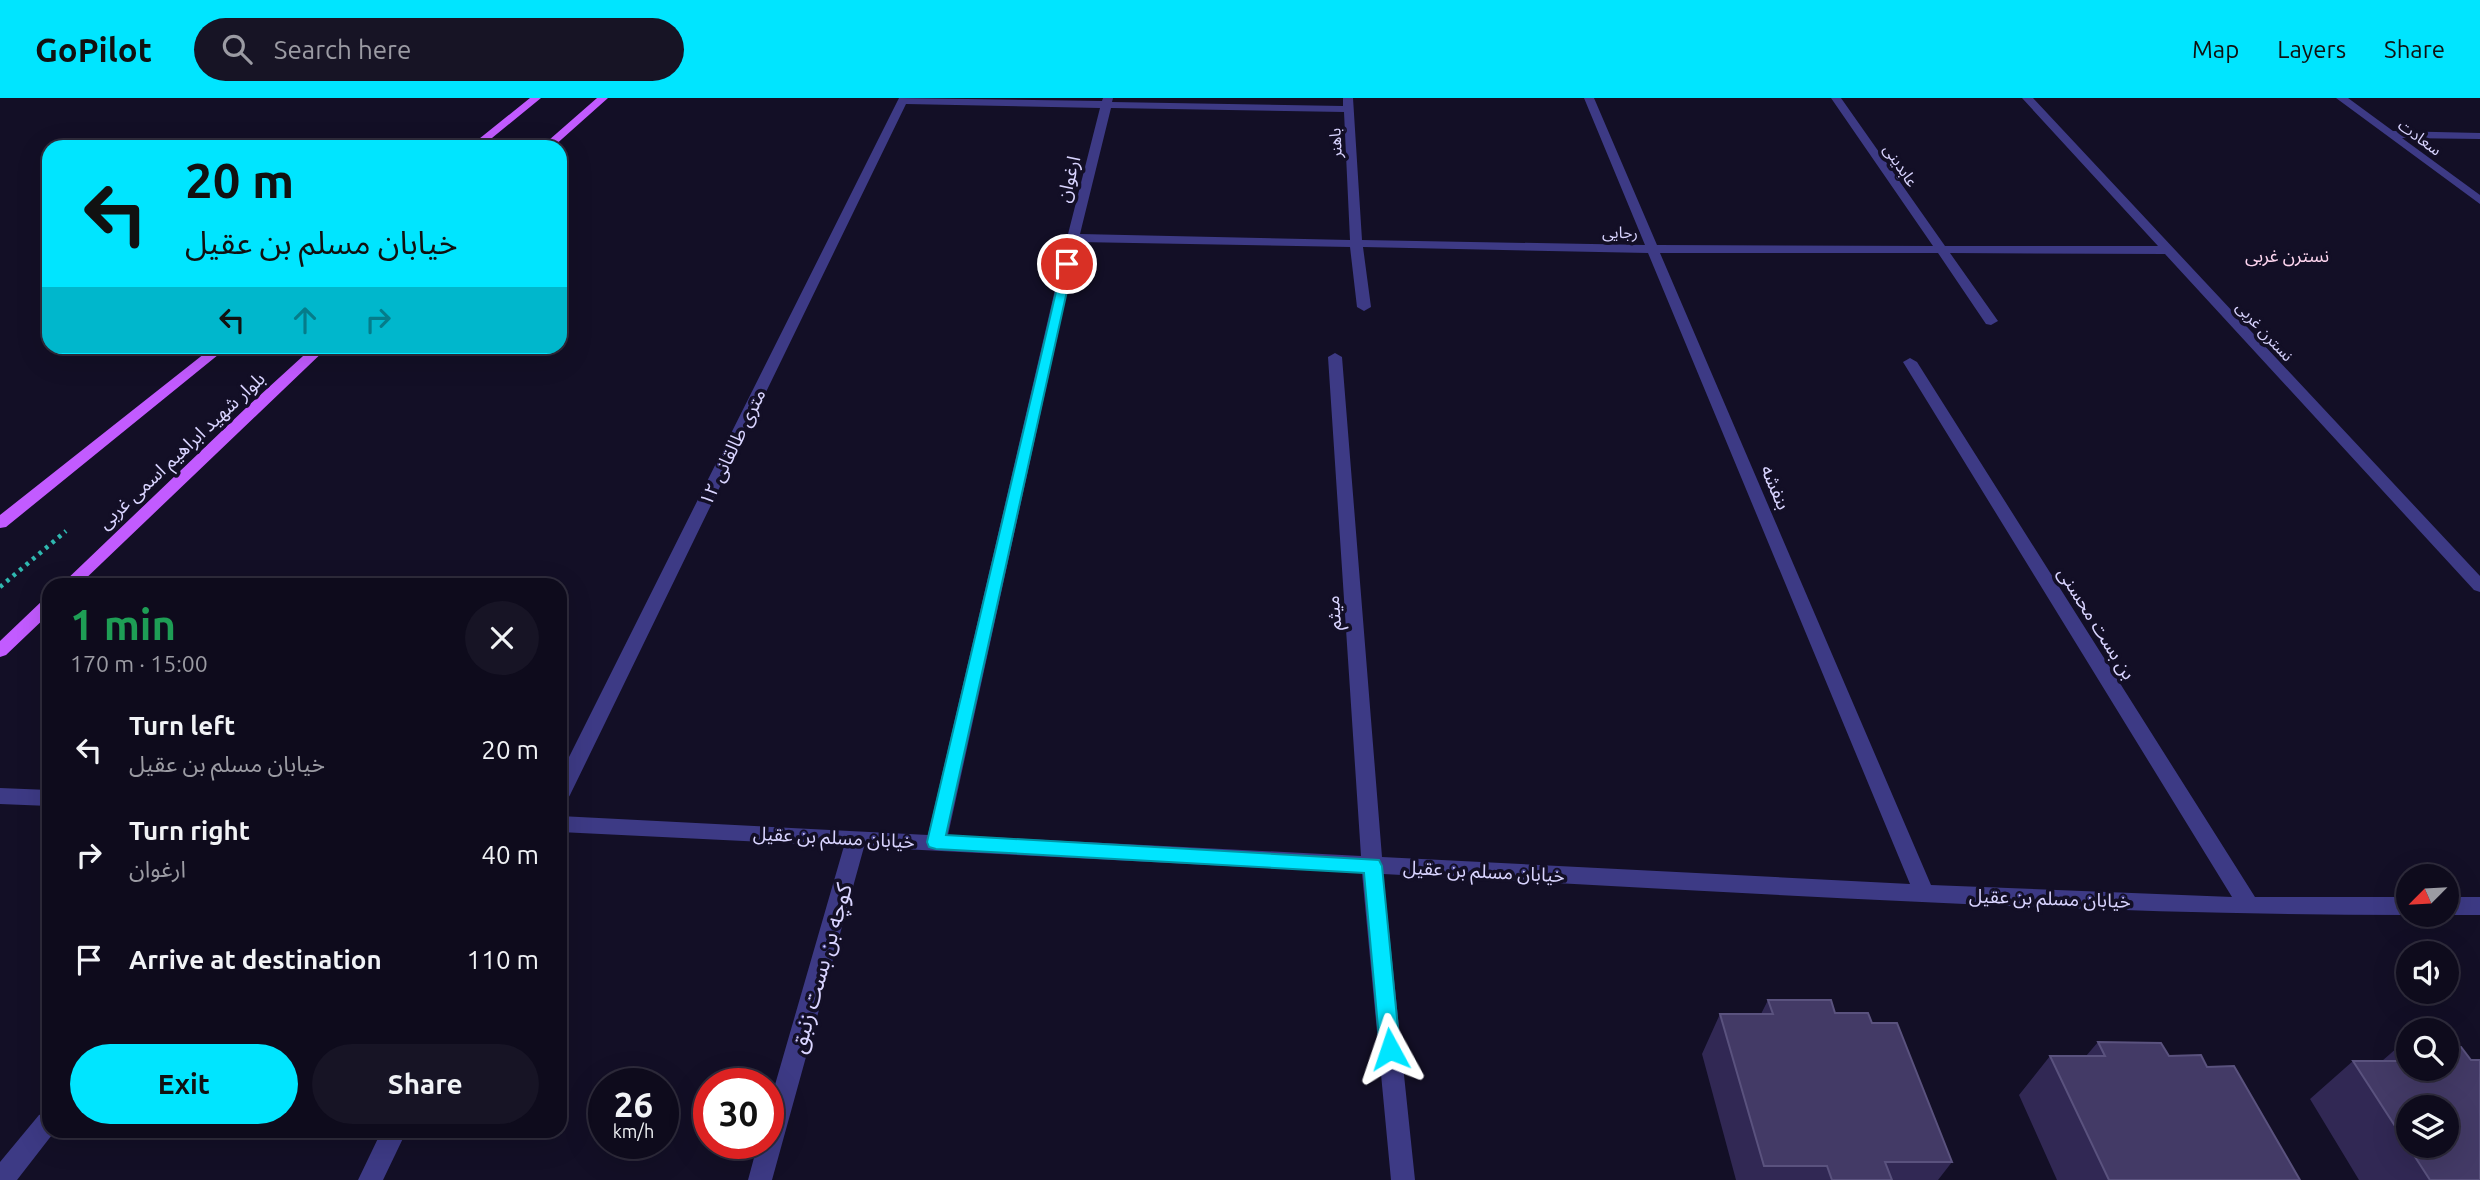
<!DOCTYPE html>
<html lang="en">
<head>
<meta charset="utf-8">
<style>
  :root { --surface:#0e0b1c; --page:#171425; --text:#f1f3f6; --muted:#9b9ba3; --line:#2e2b3b; --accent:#00e5ff }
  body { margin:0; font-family:Ubuntu,"Noto Sans Arabic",sans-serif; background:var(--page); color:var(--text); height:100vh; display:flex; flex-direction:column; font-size:26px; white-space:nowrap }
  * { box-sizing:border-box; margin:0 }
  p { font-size:23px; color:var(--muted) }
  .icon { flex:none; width:38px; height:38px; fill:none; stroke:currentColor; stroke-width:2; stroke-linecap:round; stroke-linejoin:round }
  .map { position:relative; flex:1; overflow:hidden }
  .side { position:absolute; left:42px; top:480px; width:525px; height:560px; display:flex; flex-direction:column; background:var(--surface); border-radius:21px; box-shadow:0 7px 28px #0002,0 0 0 2px var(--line) }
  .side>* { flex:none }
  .top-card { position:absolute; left:42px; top:42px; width:525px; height:214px; border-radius:21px; box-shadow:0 7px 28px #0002,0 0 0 2px var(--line); background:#00e5ff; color:#111; overflow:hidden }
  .needle { width:46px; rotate:246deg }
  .fabs { position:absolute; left:2396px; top:766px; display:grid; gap:14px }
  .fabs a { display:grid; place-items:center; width:63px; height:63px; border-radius:50%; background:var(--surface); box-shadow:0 7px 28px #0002,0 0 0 2px var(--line); font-size:35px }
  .speed { position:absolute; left:588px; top:970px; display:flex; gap:14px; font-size:35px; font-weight:700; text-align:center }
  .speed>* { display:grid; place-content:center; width:91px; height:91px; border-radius:50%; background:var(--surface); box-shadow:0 7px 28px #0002,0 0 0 2px var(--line); line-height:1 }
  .speed small { font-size:18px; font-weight:400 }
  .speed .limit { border:10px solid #d22; background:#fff; color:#111 }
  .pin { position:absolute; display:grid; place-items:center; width:60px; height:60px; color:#fff; margin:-30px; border:4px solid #fff; border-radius:50%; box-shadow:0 2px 7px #0007 }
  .me { position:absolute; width:77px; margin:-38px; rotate:355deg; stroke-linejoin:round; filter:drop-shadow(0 0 5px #0008) }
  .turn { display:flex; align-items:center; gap:24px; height:147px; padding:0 28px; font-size:32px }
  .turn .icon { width:91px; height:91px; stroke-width:2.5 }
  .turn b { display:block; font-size:49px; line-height:60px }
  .lanes { display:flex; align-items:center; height:66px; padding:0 28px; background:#0003; justify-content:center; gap:35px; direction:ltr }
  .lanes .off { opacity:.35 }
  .round { display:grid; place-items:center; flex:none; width:74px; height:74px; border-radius:37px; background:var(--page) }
  .headline { display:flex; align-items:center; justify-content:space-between; height:119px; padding:0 28px }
  h1 { font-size:42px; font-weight:600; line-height:52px; color:#1e9e55 }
  .cta { display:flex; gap:14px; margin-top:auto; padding:14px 28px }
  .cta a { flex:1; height:80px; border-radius:42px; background:var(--accent); color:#111; font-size:28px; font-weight:600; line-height:80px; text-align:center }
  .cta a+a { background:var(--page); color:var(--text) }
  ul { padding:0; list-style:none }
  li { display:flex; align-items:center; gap:21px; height:105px; padding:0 28px }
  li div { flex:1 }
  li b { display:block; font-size:26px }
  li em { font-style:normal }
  header { display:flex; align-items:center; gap:42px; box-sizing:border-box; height:98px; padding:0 35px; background:var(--accent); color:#111 }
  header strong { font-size:33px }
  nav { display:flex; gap:38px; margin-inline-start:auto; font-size:24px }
  .search { width:490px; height:63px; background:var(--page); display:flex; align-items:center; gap:18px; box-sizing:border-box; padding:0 24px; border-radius:38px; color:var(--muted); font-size:26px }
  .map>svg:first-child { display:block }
</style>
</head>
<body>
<header>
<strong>GoPilot</strong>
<div class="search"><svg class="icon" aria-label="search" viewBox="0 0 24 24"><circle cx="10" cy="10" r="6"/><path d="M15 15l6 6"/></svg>Search here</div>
<nav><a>Map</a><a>Layers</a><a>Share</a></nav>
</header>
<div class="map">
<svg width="2480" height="1082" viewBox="0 0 2480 1082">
  <rect width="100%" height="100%" fill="#130f26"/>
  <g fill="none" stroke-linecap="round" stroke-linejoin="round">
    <!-- path -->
    <path stroke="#2fb8b0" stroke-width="4.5" stroke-dasharray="3.5 5" stroke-linecap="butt" d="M0 489 66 433"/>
    <!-- minor -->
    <path fill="#3d3a85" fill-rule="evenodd" d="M899 0 1102 3 1103 0H1113L1112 4 1343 8V0H1353L1362 142 1645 147 1584 0H1594L1657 147 1933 148 1831 0H1841L1945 148H2158L2022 0H2033L2480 478V494L2474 492 2165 156 1950 155 1998 223 1991 227 1986 226 1938 155H1660L1931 787 2232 799 1903 264 1910 260 1917 264 2255 799H2408V817C2066 817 1724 793 1383 776L1415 1082H1391L1362 775 864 749 772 1082H748L758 1045H768V1011L844 748 560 734V718L928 737 1067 140 1100 10 906 6 570 697 567 702 560 705V677ZM1111 10 1344 14 1350 142 1080 136ZM1078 144 1350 149 1357 209 1364 213 1371 209 1363 149 1648 155 1910 786 1382 759 1342 259 1335 255 1328 259 1361 758 948 737Z
      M2336 0H2348L2393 33 2480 35V41L2402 40 2480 97V106Z
      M0 690 49 692V708L0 706Z
      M2446 799H2480V817H2446Z
      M47 1014 49 1032 55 1033 17 1082H0V1064L39 1017Z
      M382 1032H407L383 1082H358Z"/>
    <!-- major -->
    <path fill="#c25bff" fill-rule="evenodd" d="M530 0H541L481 49H469Z
      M597 0H608L553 49H541Z
      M214 248H229L6 429 0 430V417Z
      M314 248H329L80 486H62L247 309Z
      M49 500V516L6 557 0 559V543L43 502Z"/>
  </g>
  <!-- wall -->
  <path fill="#312854" d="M1768 902 1835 915 1872 925 1952 1064 1938 1082H1736L1702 956 1720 916H1761Z
    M2098 944 2169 958 2207 969 2300 1082H2057L2019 997 2050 958H2086Z
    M2398 949 2471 962 2480 1082H2359L2310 1001 2353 963H2382Z"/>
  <!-- building -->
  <path fill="#433a66" stroke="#5a527e" stroke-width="2" d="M1768 902H1831L1835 915H1868L1872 925H1897L1952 1064H1885L1892 1082H1832L1827 1068H1764L1720 916H1773Z
    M2098 944 2161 945 2169 958 2201 957 2207 969 2234 968 2300 1082H2109L2050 958H2105Z
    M2398 949H2408V971H2446V949H2461L2471 962H2480V1082H2430L2408 1048H2446V1010H2408V1048L2353 963H2406Z"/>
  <!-- route -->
  <path fill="#00e5ff" stroke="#0095a6" stroke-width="2" d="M1063 164 1073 166 946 737 1379 762 1382 768 1400 951 1397 958 1390 961 1383 958 1380 951 1364 775 936 751 929 749 927 744Z"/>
  <g text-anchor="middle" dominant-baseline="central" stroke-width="7" stroke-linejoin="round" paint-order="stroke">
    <!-- far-street labels -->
    <g font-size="16" fill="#d9d4ff" stroke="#130f26">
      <text transform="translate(2420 39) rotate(36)">سعادت</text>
      <text transform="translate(1335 45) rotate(-93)">باهنر</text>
      <text transform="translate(1901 67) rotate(56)">عابدینی</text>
      <text transform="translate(1620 134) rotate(1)">رجایی</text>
      <text transform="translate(2265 233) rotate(47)">نسترن غربی</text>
    </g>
    <!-- far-neighbourhood labels -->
    <g font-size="18" fill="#ffd6f0" stroke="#130f26">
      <text x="2287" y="157">نسترن غربی</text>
    </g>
    <!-- street labels -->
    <g font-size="19" fill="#d9d4ff" stroke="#130f26">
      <text transform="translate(1068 81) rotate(-76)">ارغوان</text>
      <text transform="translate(732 349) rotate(-64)">۱۲ متری طالقانی</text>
      <text transform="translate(181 352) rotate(-43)">بلوار شهید ابراهیم اسمی غربی</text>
      <text transform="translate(1776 389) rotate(67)">بنفشه</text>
      <text transform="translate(1333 515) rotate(-94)">میثم</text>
      <text transform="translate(2097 525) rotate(58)">بن بست محسنی</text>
      <text transform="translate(834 739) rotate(3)">خیابان مسلم بن عقیل</text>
      <text transform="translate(1484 773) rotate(3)">خیابان مسلم بن عقیل</text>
      <text transform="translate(2050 800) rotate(2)">خیابان مسلم بن عقیل</text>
    </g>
    <!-- near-street labels -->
    <g font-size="23" fill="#d9d4ff" stroke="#130f26">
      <text transform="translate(820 870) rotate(-74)">کوچه بن بست زنبق</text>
    </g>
  </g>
</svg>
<div class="fabs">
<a><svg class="needle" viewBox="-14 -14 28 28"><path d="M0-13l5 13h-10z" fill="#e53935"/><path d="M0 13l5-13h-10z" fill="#9b9ba3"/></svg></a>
<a><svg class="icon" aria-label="sound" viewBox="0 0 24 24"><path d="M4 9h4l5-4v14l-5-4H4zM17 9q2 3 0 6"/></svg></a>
<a><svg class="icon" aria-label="search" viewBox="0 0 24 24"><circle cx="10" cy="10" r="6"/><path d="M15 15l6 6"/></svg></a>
<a><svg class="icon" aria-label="layers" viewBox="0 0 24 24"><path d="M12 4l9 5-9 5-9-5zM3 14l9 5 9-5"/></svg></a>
</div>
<div class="speed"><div>26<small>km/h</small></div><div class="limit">30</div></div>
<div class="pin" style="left:1067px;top:166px;background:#d93025"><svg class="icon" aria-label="arrive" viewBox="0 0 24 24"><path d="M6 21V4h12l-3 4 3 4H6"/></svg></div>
<svg class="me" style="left:1390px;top:951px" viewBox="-20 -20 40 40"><path d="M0-17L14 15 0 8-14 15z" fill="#00e5ff" stroke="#fff" stroke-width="4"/></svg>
<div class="top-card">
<div class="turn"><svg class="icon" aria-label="left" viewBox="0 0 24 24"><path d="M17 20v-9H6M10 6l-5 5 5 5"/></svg><div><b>20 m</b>خیابان مسلم بن عقیل</div></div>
<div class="lanes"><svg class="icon" aria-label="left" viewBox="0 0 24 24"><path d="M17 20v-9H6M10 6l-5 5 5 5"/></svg><svg class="icon off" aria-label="ahead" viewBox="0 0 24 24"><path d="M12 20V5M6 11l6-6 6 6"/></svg><svg class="icon off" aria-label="right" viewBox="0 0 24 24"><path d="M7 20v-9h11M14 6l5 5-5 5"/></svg></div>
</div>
<section class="side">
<div class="headline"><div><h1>1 min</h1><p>170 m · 15:00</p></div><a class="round"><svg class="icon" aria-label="close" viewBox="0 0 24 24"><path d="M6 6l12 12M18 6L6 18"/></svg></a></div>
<ul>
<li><svg class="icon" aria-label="left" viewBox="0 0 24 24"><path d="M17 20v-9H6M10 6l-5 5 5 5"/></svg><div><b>Turn left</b><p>خیابان مسلم بن عقیل</p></div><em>20 m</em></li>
<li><svg class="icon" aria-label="right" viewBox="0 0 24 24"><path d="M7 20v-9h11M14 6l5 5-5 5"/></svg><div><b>Turn right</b><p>ارغوان</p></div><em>40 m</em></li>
<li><svg class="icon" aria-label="arrive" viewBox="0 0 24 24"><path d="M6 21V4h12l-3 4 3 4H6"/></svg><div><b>Arrive at destination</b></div><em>110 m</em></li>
</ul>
<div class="cta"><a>Exit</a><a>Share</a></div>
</section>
</div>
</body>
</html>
